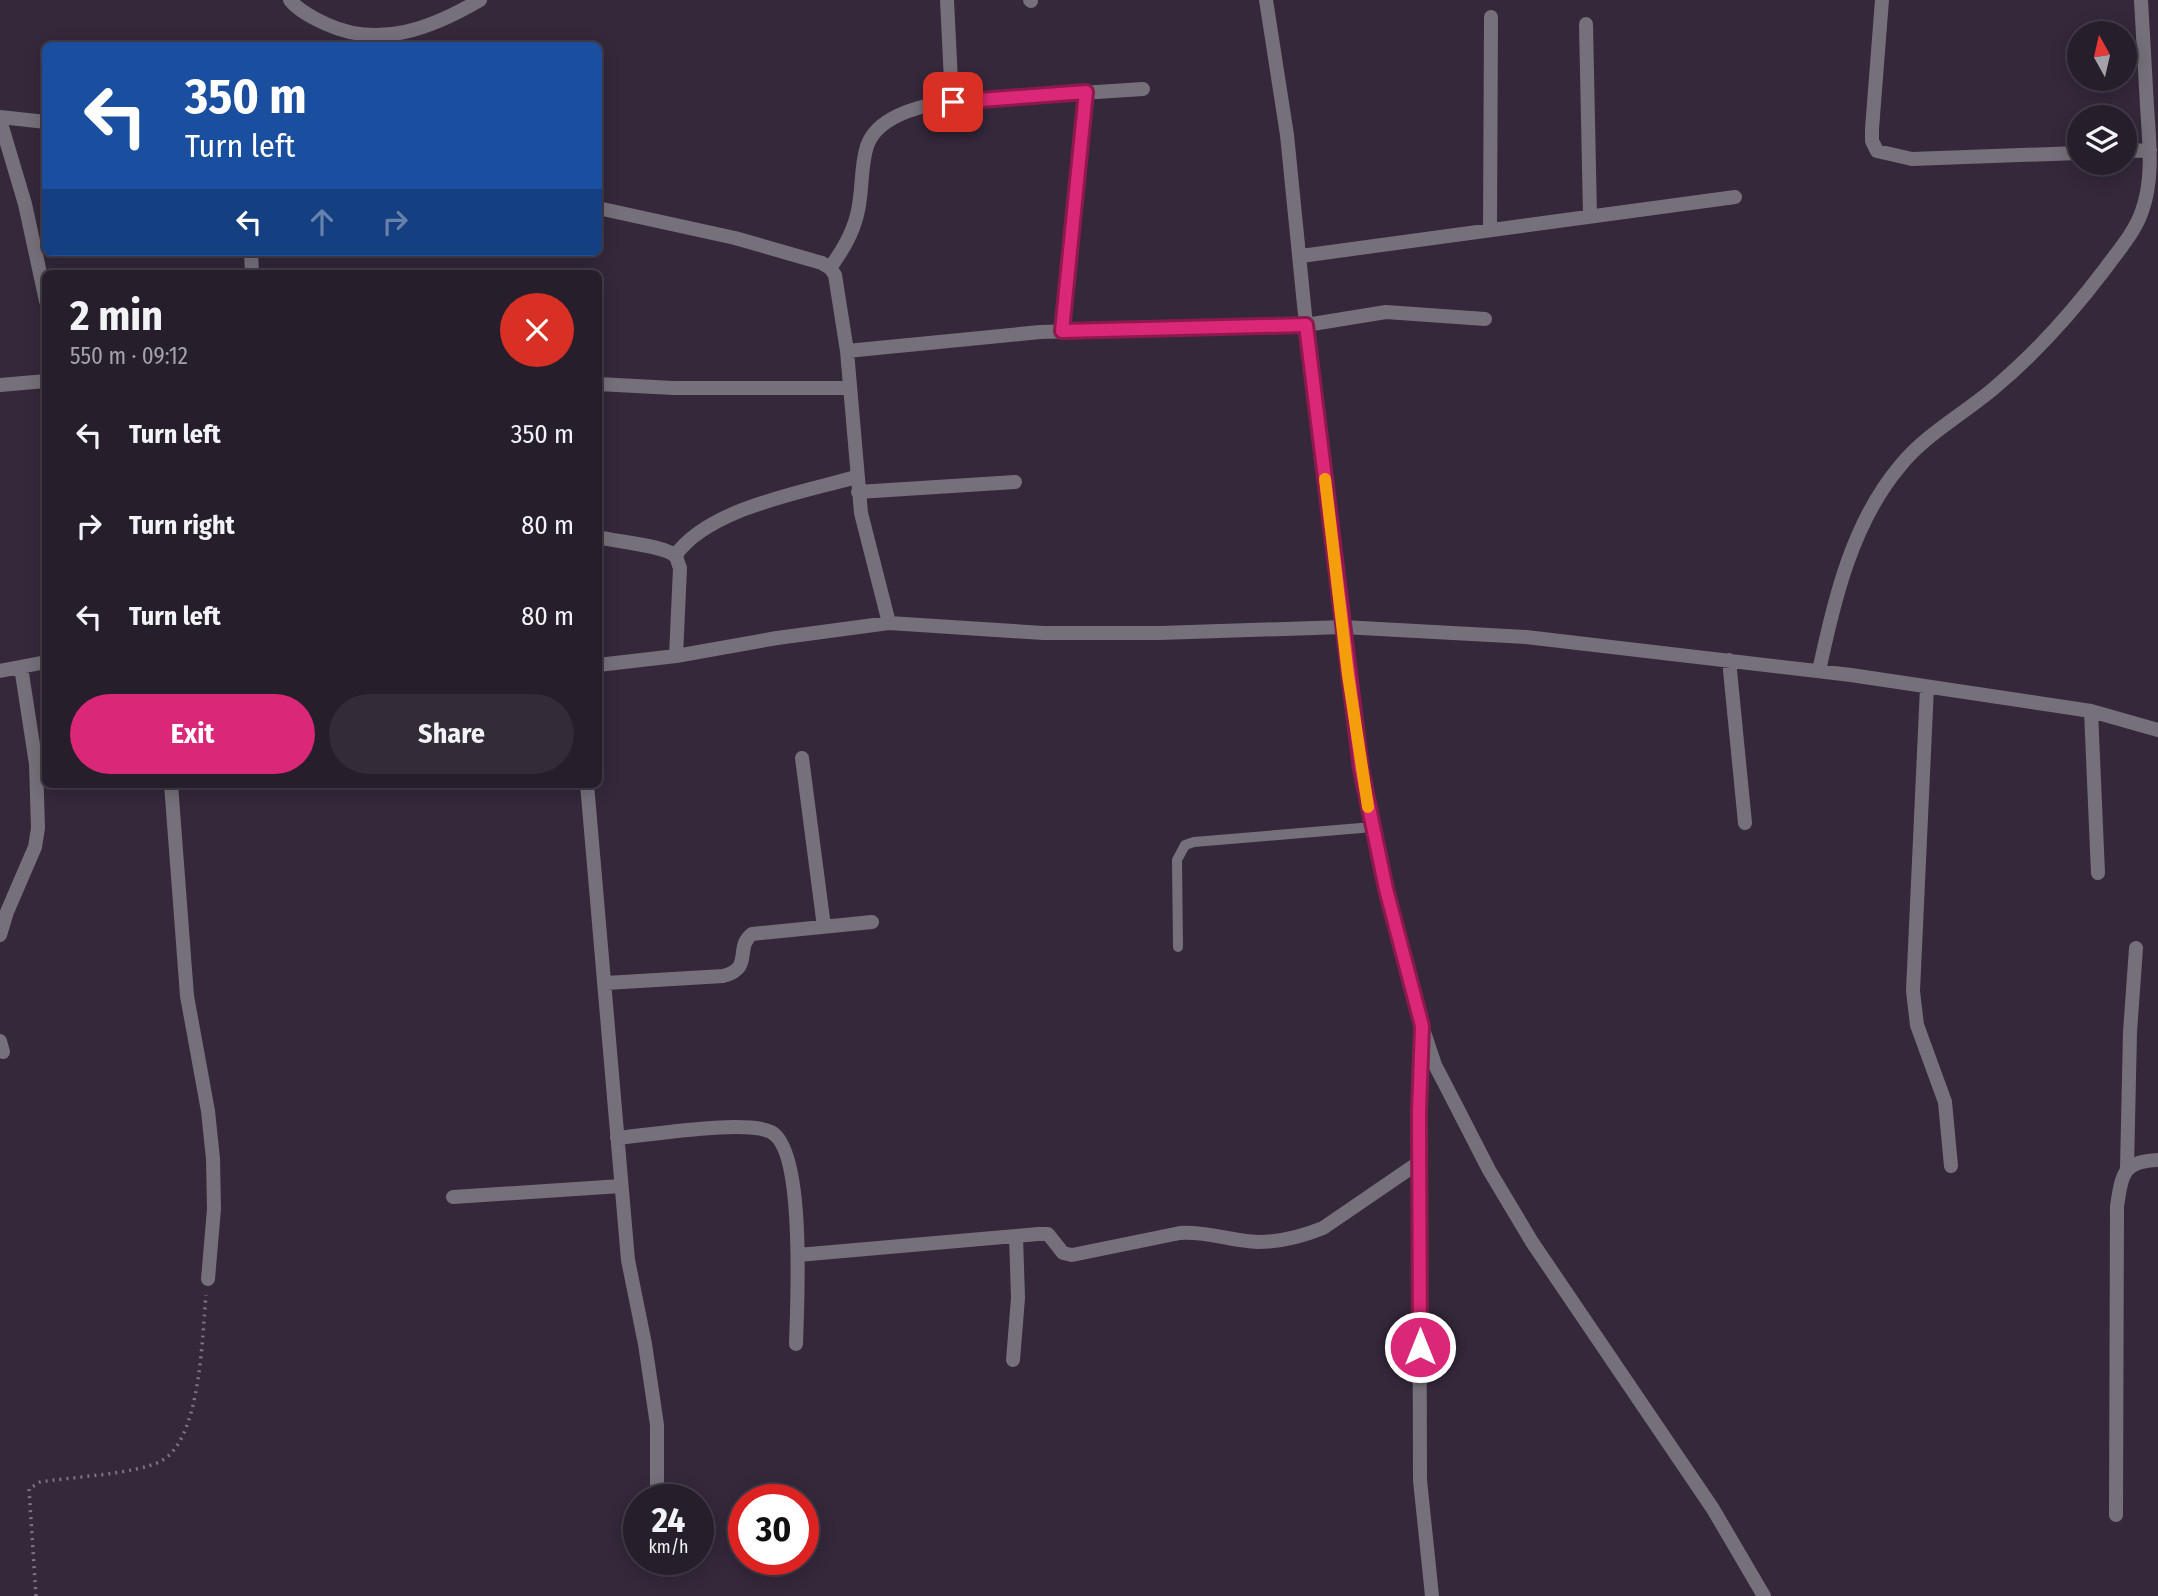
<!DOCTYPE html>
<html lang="en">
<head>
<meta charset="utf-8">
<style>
  :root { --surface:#271e2c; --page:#332b38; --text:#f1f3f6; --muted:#a4a2a9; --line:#433c48; --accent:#db2777 }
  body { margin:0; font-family:"Fira Sans Condensed",sans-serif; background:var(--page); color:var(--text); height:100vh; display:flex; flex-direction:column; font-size:26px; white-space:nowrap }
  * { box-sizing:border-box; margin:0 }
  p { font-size:23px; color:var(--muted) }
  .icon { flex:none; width:38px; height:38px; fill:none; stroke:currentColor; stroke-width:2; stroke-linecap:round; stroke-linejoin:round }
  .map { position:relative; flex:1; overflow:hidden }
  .panel { position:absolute; left:42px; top:270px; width:560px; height:518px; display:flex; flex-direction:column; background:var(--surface); border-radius:10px; box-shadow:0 4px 18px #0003,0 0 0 2px var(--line) }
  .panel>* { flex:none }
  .banner { position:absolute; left:42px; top:42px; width:560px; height:214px; border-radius:10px; box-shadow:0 4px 18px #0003,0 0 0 2px var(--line); background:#1a4fa0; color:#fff; overflow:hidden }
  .needle { width:46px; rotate:352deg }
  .tools { position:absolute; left:2067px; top:21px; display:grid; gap:14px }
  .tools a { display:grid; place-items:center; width:70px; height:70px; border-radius:50%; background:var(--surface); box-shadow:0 4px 18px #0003,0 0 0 2px var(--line); font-size:35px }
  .speed { position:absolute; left:623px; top:1484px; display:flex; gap:14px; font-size:35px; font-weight:700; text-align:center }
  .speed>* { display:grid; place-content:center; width:91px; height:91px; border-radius:50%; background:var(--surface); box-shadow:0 4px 18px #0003,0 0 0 2px var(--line); line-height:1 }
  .speed small { font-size:18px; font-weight:400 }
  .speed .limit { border:10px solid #d22; background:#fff; color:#111 }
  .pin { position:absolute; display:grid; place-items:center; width:60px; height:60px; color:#fff; margin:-30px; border-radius:14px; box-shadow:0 4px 10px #0006 }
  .me { position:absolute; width:77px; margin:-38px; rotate:0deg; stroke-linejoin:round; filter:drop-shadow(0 0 5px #0008) }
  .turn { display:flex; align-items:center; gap:24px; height:147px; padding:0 28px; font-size:32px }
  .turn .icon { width:91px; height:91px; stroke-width:2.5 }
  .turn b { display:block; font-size:49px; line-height:60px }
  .lanes { display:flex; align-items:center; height:66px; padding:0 28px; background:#0003; justify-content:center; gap:35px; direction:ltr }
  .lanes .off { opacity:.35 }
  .round { display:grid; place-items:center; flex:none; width:74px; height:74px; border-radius:37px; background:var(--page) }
  .summary { display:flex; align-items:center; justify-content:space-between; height:119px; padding:0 28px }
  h1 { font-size:42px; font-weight:700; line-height:52px }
  .button { display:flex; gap:14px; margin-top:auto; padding:14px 28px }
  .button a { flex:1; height:80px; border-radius:42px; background:var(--accent); color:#fff; font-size:28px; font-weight:700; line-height:80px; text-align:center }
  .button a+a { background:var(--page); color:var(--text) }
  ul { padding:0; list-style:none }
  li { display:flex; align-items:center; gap:21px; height:91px; padding:0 28px }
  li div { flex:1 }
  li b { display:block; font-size:26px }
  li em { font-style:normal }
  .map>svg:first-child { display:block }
</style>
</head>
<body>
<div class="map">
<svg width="2158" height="1596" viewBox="0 0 2158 1596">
  <rect width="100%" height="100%" fill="#34283a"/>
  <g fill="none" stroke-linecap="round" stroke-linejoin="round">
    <!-- path -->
    <path stroke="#7e7383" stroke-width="3.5" stroke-dasharray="2 5" stroke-linecap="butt" d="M36 1596 29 1489 40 1482C70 1477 137 1474 161 1461 201 1440 202 1336 206 1295"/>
    <!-- lane -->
    <path stroke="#76707a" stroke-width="10" d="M1178 947 1177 860 1185 845 1194 842 1373 827"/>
    <!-- street -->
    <path stroke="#76707a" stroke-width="14" d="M290 0C299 11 313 18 326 24 380 49 432 28 480 0
      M947 0 952 102
      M1030 0 1031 1
      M1266 0 1287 135 1306 325 1361 769 1386 889 1422 1026 1435 1065 1449 1092 1489 1170 1532 1242 1713 1509 1764 1596
      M1882 0 1872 129V141L1877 151 1912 159 2079 153
      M1586 24 1590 216
      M0 117 46 122
      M0 120 25 204 46 301
      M2124 151 2150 150
      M598 208 735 238 822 263 830 268 835 275 847 351 861 513 889 623
      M1490 230 1491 17
      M251 252 252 273
      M1301 256 1735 197
      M830 268C842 251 852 235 857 215 863 193 860 168 867 146 877 117 917 107 943 102L1143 89
      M1062 331 1086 92
      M847 351 1040 332 1306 325 1386 312 1485 319
      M598 384 673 388H850
      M0 385 46 381
      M858 492 1015 482
      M598 537C616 542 667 545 676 557 678 560 678 564 680 568L676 656
      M675 556C708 508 801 493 856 477
      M1729 660 1745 823
      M598 665 676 656 777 638 889 623 1043 633H1160L1343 627 1526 637 1851 675 2091 711 2158 730
      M0 671 46 662
      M1819 671C1834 600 1852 523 1900 466 1925 435 1962 415 1993 389 2036 353 2071 314 2105 269 2118 251 2135 232 2142 211 2154 178 2149 140 2147 106 2145 71 2143 35 2141 0
      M1927 687 1913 991 1917 1025 1945 1102 1951 1166
      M2091 711 2098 873
      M802 758 824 927
      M171 784 187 996 208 1111 213 1159 214 1209 208 1279
      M587 784 628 1260 645 1344 657 1425V1488
      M0 935 7 912 35 847 38 828 36 764 21 667
      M606 983 723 976C754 968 734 948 752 934L872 922
      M1421 1035 1419 1111 1420 1480 1432 1596
      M0 1041 3 1052
      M617 1138C649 1135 746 1119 771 1132 806 1150 797 1306 796 1344
      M2127 1168 2130 1032 2136 948
      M453 1197 621 1186
      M798 1255 1038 1234H1048L1063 1253 1072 1255 1180 1233C1207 1231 1231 1241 1258 1242 1280 1242 1303 1236 1323 1228L1421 1161
      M1013 1360 1018 1298 1016 1236
      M2116 1515 2117 1206C2122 1174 2123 1161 2158 1160"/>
  </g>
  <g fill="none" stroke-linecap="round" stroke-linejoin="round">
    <defs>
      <path id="route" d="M953 102 1086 92 1062 331 1306 325 1361 769 1386 889 1422 1026 1419 1111 1420 1347"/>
    </defs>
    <!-- route casing -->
    <use href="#route" stroke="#8e194d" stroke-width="18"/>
    <!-- route -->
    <use href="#route" stroke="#db2777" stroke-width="12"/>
    <!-- slow -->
    <path stroke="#f59e0b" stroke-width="12" d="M1325 479 1348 675 1368 807"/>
  </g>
</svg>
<div class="tools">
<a><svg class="needle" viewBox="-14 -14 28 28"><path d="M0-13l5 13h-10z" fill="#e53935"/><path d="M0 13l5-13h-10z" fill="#a4a2a9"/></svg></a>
<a><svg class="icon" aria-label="layers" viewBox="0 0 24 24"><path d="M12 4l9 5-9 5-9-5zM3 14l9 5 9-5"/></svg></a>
</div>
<div class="speed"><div>24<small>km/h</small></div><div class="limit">30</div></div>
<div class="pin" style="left:953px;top:102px;background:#d93025"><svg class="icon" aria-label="arrive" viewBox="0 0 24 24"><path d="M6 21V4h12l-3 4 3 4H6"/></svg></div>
<svg class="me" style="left:1420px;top:1347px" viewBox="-20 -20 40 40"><circle r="17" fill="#db2777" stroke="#fff" stroke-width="3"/><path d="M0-11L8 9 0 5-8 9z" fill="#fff"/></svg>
<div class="banner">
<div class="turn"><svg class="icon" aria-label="left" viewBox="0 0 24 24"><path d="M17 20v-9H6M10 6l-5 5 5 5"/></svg><div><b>350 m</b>Turn left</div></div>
<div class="lanes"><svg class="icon" aria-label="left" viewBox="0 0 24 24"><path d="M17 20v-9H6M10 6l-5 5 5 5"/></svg><svg class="icon off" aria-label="ahead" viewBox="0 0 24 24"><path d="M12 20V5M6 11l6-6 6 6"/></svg><svg class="icon off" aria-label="right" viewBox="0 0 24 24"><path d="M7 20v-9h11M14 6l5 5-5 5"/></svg></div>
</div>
<section class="panel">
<div class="summary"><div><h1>2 min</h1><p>550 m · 09:12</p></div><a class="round" style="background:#d93025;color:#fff"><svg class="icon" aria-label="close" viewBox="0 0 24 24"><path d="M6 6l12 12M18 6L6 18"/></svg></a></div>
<ul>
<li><svg class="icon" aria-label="left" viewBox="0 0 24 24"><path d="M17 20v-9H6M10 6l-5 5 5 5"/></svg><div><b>Turn left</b></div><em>350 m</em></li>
<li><svg class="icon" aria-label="right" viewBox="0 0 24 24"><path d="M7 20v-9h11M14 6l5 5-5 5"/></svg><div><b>Turn right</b></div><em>80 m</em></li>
<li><svg class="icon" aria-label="left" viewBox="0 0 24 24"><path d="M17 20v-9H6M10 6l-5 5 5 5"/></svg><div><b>Turn left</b></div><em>80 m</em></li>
</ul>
<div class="button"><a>Exit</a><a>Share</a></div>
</section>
</div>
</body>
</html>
